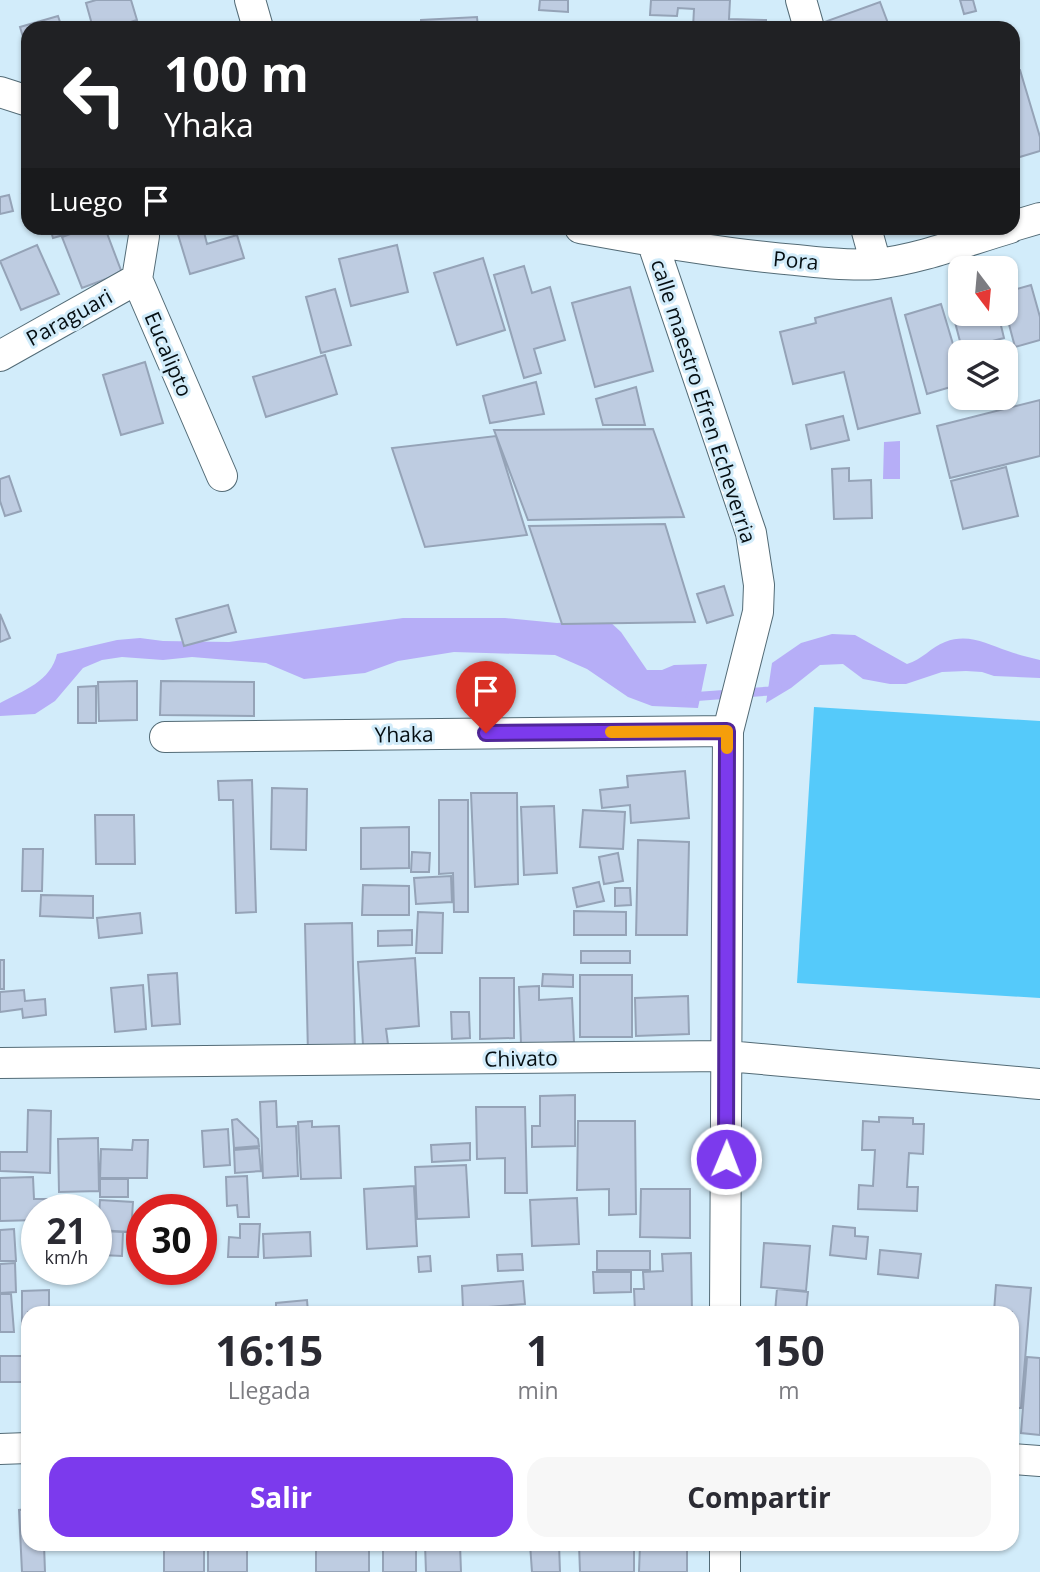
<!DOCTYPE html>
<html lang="es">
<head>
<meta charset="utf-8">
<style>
  :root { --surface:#fff; --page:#f7f7f7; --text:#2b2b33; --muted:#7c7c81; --accent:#7c3aed }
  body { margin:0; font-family:"Open Sans",sans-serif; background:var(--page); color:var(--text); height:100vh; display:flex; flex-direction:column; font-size:26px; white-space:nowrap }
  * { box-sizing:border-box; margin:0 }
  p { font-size:23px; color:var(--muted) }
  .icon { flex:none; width:38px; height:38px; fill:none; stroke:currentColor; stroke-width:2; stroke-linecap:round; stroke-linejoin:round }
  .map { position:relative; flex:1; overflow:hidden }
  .details { position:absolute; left:21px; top:1306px; width:998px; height:245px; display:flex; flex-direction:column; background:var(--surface); border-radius:21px; box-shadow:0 2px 5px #0004 }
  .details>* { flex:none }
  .guide { position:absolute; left:21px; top:21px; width:999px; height:214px; border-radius:21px; box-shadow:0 2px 5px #0004; background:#202124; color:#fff; overflow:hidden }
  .needle { width:46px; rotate:164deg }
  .controls { position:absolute; left:948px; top:256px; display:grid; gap:14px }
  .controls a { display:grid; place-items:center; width:70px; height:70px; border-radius:14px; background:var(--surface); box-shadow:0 2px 5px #0004; font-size:35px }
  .speed { position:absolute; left:21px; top:1194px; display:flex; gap:14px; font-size:35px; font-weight:700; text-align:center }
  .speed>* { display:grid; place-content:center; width:91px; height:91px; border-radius:50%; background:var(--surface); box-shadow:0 2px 5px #0004; line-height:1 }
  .speed small { font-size:18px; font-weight:400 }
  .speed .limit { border:10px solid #d22; background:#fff; color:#111 }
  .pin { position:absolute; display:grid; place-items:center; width:60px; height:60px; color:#fff; margin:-72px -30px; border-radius:50% 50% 50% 0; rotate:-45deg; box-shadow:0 0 7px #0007 }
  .pin .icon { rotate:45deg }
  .me { position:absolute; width:77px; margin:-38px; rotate:1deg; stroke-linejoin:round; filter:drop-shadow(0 0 5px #0008) }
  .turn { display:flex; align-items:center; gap:24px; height:147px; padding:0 28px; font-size:32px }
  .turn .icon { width:91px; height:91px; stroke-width:2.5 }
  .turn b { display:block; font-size:49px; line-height:60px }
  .then { display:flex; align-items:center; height:66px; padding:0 28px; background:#0003; gap:14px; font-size:26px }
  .eta { display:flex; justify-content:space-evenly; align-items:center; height:119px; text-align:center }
  .eta b { font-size:42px; font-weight:700; line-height:49px }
  .cta { display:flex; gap:14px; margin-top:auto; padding:14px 28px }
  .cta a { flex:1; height:80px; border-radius:21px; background:var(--accent); color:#fff; font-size:28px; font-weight:700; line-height:80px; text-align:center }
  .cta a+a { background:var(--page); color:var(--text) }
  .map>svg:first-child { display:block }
</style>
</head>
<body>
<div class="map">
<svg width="1040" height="1572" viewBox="0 0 1040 1572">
  <rect width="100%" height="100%" fill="#d2ecfa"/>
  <!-- green -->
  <path fill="#55cafa" d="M814 707 1040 721V998L797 983Z"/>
  <!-- water -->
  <path fill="#b6aef7" d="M900 441V479H883L884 442Z
    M403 618H505L557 623 608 620 621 632 647 670H662L674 665 707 664 698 708 652 706 628 697 587 669 555 655 454 652 398 661 365 673 304 679 266 663 192 657 163 660 122 657 102 660 83 668 55 701 35 714 0 716V703C23 691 51 681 57 654L117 640 140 638 163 641 229 642Z
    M832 634 855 635 907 664C922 660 931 647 945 642 969 633 986 644 1008 651 1018 655 1029 657 1040 660V678L994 676 982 672 966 671 942 672 906 684H890L863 679 843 664 820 665 791 688 766 703 772 663 801 643Z"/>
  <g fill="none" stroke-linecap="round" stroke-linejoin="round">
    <!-- stream -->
    <path stroke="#b6aef7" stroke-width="9" d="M690 697 770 691 777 687"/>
  </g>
  <!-- building -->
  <path fill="#becce1" stroke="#95a3b7" stroke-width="2" d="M96 0H131L137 20 111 28H93L86 3Z
    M540 0H568V12L539 10Z
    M651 0H730L729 19 766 20V28H693L694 9 678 8 677 16 650 15Z
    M960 0H973L976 11 964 14Z
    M880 2 889 26 883 28H817L816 25Z
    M58 16 62 28H28V54L20 27Z
    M477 17 478 28H421V20Z
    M1020 70 1040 137V151L1013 159V71Z
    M28 192V218L22 194Z
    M9 195 13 211 0 214V197Z
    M50 228H72L74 232 53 238Z
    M87 228H105L122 273 82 288 62 237Z
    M176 228H203L207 244 237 235 244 258 190 274Z
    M37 245 59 294 21 310 0 261Z
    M397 245 408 292 351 306 339 259Z
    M483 258 505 330 457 345 434 273Z
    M524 266 532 293 550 287 565 340 534 349 541 373 524 378 494 275Z
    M1031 285 1040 317V340L1015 347 1006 313V292Z
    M630 287 653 371 595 387 572 303Z
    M335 289 351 345 321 353 306 297Z
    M891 298 920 413 858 429 844 372 793 384 780 332 816 323 815 318Z
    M941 304 961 371V384L927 394 905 315Z
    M961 304V313H998L1004 338 962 349 951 307Z
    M325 355 337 394 266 417 253 377Z
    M145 362 163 423 121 435 103 375Z
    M536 382 544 414 490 423 483 396Z
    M636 387 645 425H603L596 399Z
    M1040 400V456L950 478 937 426Z
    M843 416 849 440 811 449 806 425Z
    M653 429 684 517 528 520 494 430Z
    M496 436 527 535 425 547 392 448Z
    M1006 467 1018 516 963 529 951 481Z
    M849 468V481L871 480 872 518 834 519 832 469Z
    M9 476 21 511 5 516 0 501V479Z
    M665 524 695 622 562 624 529 526Z
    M724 586 733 615 707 623 697 594Z
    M228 605 236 632 184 646 176 619Z
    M0 614 10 638 0 642Z
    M137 681V720L99 721 98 682Z
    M161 681 254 682V716L160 715Z
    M475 681 508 684 507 699 474 696Z
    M96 686V723H78V687Z
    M685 771 689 818 631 823 630 805 602 808 600 790 628 787 627 776Z
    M252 780 256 912 236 913 233 800H219L218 781Z
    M272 788 307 789 306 850 271 849Z
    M471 793H517L518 884 475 887Z
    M439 800H468V912H454L453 873 439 874Z
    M554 806 557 873 524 875 521 807Z
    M583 810 625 812 623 849 580 847Z
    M95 815H134L135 864H96Z
    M409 827V868L361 869V828Z
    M638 840 689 842 687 935H636Z
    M23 849H43L42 891H22Z
    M412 852 430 853 429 872H411Z
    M618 853 623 881 604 884 599 857Z
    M451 876 452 902 416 904 414 878Z
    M599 882 604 901 577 907 573 888Z
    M363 885 409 886V915H362Z
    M615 888H630L631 905 615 906Z
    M41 895 93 896V918L40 916Z
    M574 911 626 912V935H574Z
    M418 912 443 913 442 953H416Z
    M140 913 142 933 99 938 97 918Z
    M352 923 355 1052 308 1054 305 924Z
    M412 930V945L378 946V931Z
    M581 951H630V963H581Z
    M415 958 419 1026 386 1029 388 1044 363 1045 358 962Z
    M0 960H4V989H0Z
    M177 973 180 1024 152 1026 148 975Z
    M543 974 573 975V987L542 986Z
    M580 975H632V1037H580Z
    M480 978H514V1038L480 1039Z
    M143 985 146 1029 115 1032 111 988Z
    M539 986V1000L572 998 574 1042 521 1044 519 987Z
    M24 990 25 1001 45 999 46 1015 23 1018 22 1009 0 1012V992Z
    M688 996 689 1034 636 1036 635 998Z
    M451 1012H469L470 1038 452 1039Z
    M575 1095V1146L532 1147V1126H540V1096Z
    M276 1101 277 1127 296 1126 298 1176 263 1178 260 1102Z
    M476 1107H525L527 1193H505V1158L477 1159Z
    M28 1110 51 1111 50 1173 0 1171V1152H27Z
    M879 1117 913 1118V1124H924L923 1154 909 1153 907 1187H918L917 1211 858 1209 859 1185 873 1186 875 1150H862L863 1121 879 1122Z
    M237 1119 258 1139 259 1146 234 1148 232 1120Z
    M312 1121V1127L339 1126 341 1178 301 1179 298 1122Z
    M578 1121H635L636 1214 609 1215V1189L577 1190Z
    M228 1129 230 1165 204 1167 202 1131Z
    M98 1138 99 1191 59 1192 58 1139Z
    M133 1140H148L147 1178H100L101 1149 132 1150Z
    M470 1143V1160L432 1162 431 1145Z
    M259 1148 261 1171 235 1173 234 1150Z
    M466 1165 469 1217 417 1219 415 1167Z
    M247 1176 249 1217H238L237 1205 227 1206 226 1177Z
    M33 1177 34 1199H47L48 1209H37V1220L0 1221V1178Z
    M100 1179H128V1197H100Z
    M414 1186 417 1246 367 1249 364 1189Z
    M641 1189H690V1238L640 1237Z
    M577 1198 579 1244 532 1246 530 1200Z
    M100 1200 133 1202 131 1232 98 1230Z
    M240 1224H260L258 1257H228L229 1237 240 1238Z
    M833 1226 855 1228V1236L868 1237 866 1259 830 1255Z
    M14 1229 16 1261H0V1230Z
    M103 1231 123 1232 122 1256 101 1255Z
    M310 1232 311 1256 264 1258 263 1234Z
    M764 1243 810 1246 806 1291 761 1287Z
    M880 1250 921 1254 918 1278 878 1274Z
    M597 1251H650V1270H597Z
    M691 1253 692 1312H635L634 1289H644L643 1272 663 1271 662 1254Z
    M522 1254 523 1270 498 1271 497 1255Z
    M430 1256 431 1271 419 1272 418 1257Z
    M15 1263 16 1292 0 1293V1264Z
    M593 1272H631V1292L594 1293Z
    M523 1281 525 1304 463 1309 462 1286Z
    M996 1285 1031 1288 1021 1408H1012V1312H994Z
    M777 1289 808 1292 806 1312H775Z
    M49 1290V1312H28V1353H22V1291Z
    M0 1294H11L14 1332H0Z
    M307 1300 308 1312H276V1303Z
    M0 1356H26V1382H0Z
    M1027 1357 1040 1358V1435L1021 1433Z
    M28 1509V1544H44L45 1572H22L19 1510Z
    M164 1544H204V1572H164Z
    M208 1544H247V1572H208Z
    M269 1544H313V1550H269Z
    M316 1544H369V1572H316Z
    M383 1544H416V1572H383Z
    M425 1544H460L461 1572H426Z
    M530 1544H559L560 1572H532Z
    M579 1544H634V1572H580Z
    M640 1544H687V1572H639Z"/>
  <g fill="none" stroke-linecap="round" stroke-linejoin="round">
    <defs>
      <path id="minor" d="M250 0 258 28
        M801 0 809 28
        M0 92 28 101
        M1013 226 1040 218
        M143 228 144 236 137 279 222 476
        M580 228C652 241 723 254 796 260 822 263 850 266 876 264 921 259 966 241 1010 228
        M866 228 876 264
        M652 241 751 533 759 585 758 612 728 731 725 1312
        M0 356 137 279
        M165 737 728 731
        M0 1063 727 1056 1040 1084
        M0 1449 28 1448
        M1012 1459 1040 1461
        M725 1544V1572"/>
    </defs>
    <!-- minor casing -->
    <use href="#minor" stroke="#536b76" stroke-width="32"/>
    <!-- minor -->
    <use href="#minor" stroke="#fff" stroke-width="30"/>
  </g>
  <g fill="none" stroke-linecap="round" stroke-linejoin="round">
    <defs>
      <path id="route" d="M486 733 727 731 726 1159"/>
    </defs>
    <!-- route casing -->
    <use href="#route" stroke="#51269a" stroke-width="18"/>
    <!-- route -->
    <use href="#route" stroke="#7c3aed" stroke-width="12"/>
    <!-- slow -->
    <path stroke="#f59e0b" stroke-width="12" d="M611 732 727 731V748"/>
  </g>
  <g text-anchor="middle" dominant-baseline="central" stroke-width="6" stroke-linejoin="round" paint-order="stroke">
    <!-- street labels -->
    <g font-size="21" fill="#050e12" stroke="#d2ecfa">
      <text transform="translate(796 260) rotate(5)">Pora</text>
      <text transform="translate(69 317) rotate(-29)">Paraguari</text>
      <text transform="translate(169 354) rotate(67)">Eucalipto</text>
      <text transform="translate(704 401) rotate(72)">calle maestro Efren Echeverria</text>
      <text transform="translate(404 734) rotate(-1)">Yhaka</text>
      <text transform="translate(521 1058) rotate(-1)">Chivato</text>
    </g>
  </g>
</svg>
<div class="controls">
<a><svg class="needle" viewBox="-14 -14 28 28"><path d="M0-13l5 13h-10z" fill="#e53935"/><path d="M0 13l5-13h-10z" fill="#7c7c81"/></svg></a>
<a><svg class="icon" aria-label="layers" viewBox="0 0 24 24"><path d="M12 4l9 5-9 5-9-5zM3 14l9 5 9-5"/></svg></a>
</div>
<div class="speed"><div>21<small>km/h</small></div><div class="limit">30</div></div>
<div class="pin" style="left:486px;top:733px;background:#d93025"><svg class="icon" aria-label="arrive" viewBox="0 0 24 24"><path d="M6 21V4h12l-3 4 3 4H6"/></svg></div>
<svg class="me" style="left:726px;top:1159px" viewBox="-20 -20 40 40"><circle r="17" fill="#7c3aed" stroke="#fff" stroke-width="3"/><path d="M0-11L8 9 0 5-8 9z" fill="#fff"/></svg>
<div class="guide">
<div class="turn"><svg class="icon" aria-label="left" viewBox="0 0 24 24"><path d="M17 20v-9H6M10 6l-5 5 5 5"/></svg><div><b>100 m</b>Yhaka</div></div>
<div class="then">Luego<svg class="icon" aria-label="arrive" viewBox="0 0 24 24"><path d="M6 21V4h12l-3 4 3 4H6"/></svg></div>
</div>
<section class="details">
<div class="eta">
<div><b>16:15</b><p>Llegada</p></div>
<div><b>1</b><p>min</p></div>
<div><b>150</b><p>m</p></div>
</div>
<div class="cta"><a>Salir</a><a>Compartir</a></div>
</section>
</div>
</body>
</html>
